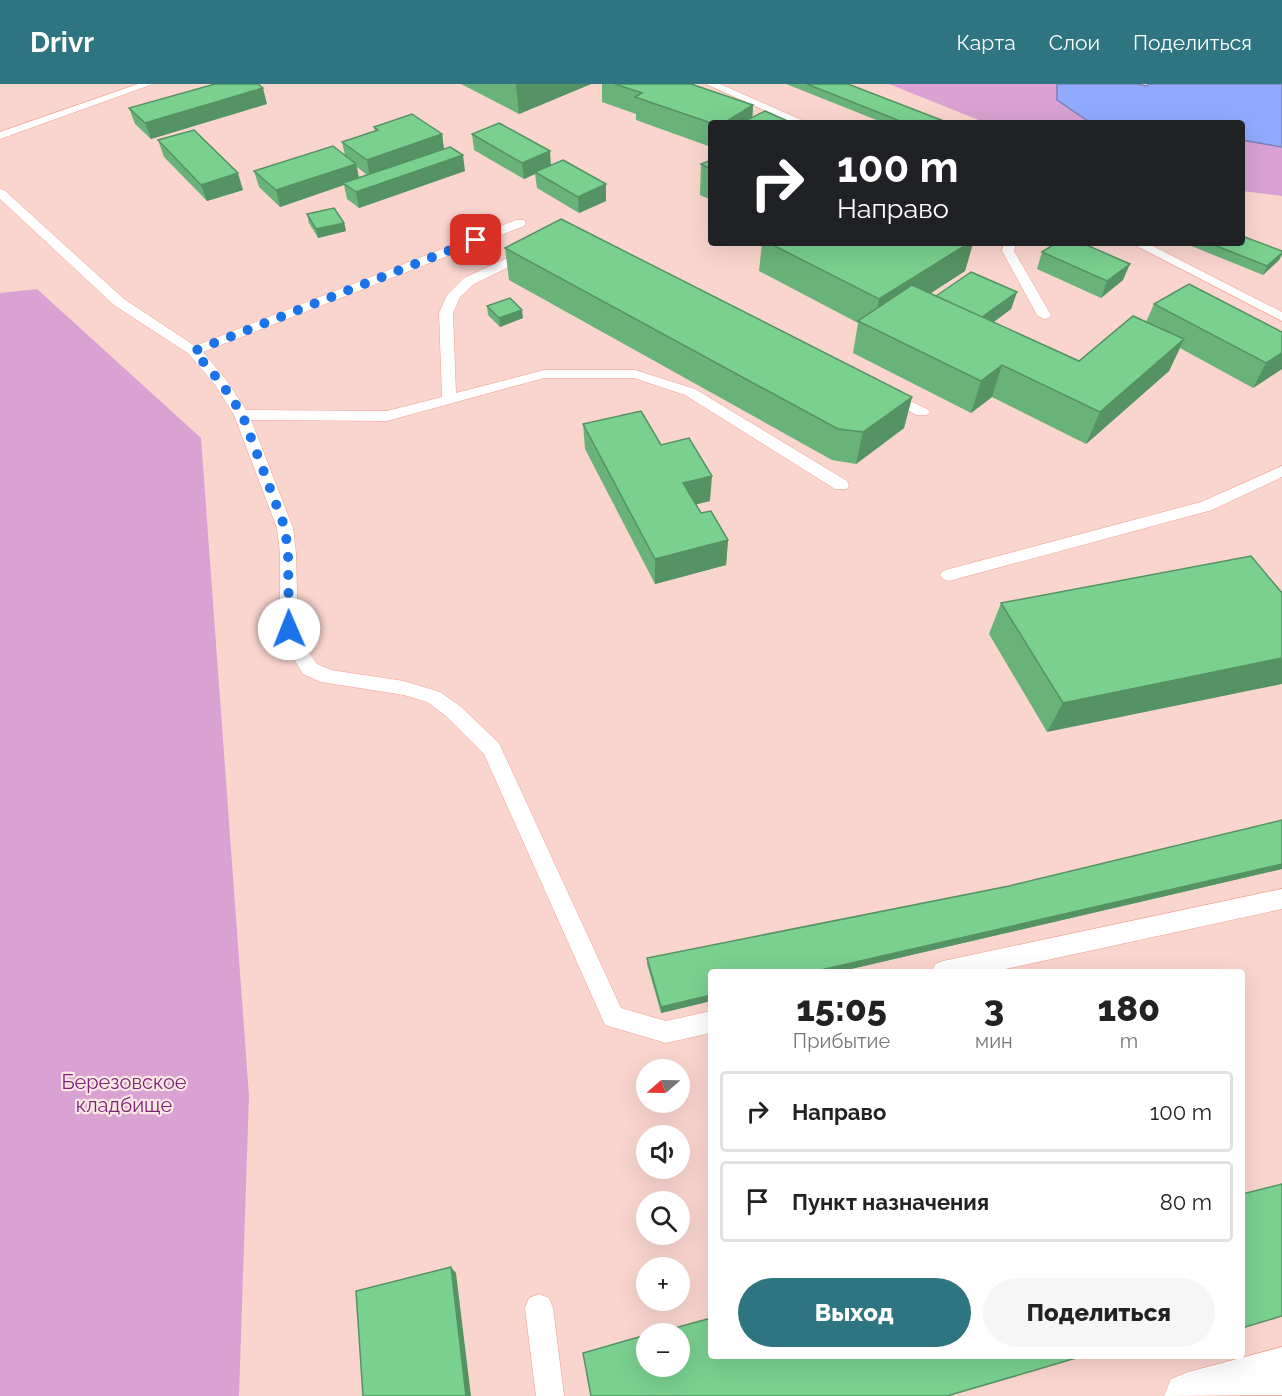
<!DOCTYPE html>
<html lang="ru">
<head>
<meta charset="utf-8">
<style>
  :root { --surface:#fff; --page:#f6f6f6; --text:#222; --muted:#767676; --line:#e0e0e0; --accent:#2f7581 }
  body { margin:0; font-family:Raleway,sans-serif; background:var(--page); color:var(--text); height:100vh; display:flex; flex-direction:column; font-size:22px; white-space:nowrap }
  * { box-sizing:border-box; margin:0 }
  p { font-size:20px; color:var(--muted) }
  .icon { flex:none; width:33px; height:33px; fill:none; stroke:currentColor; stroke-width:2; stroke-linecap:round; stroke-linejoin:round }
  .map { position:relative; flex:1; overflow:hidden }
  .details { position:absolute; left:708px; top:885px; width:537px; height:390px; display:flex; flex-direction:column; background:var(--surface); border-radius:6px; box-shadow:0 6px 24px #0002 }
  .details>* { flex:none }
  .hud { position:absolute; left:708px; top:36px; width:537px; height:126px; border-radius:6px; box-shadow:0 6px 24px #0002; background:#202124; color:#fff; overflow:hidden }
  .needle { width:39px; rotate:250deg }
  .controls { position:absolute; left:636px; top:975px; display:grid; gap:12px }
  .controls a { display:grid; place-items:center; width:54px; height:54px; border-radius:50%; background:var(--surface); box-shadow:0 6px 24px #0002; font-size:30px }
  .pin { position:absolute; display:grid; place-items:center; width:51px; height:51px; color:#fff; margin:-26px; border-radius:12px; box-shadow:0 3px 9px #0006 }
  .me { position:absolute; width:66px; margin:-33px; rotate:359deg; stroke-linejoin:round; filter:drop-shadow(0 0 4px #0008) }
  .turn { display:flex; align-items:center; gap:21px; height:126px; padding:0 30px; font-size:27px }
  .turn .icon { width:78px; height:78px; stroke-width:2.5 }
  .turn b { display:block; font-size:42px; line-height:51px }
  .eta { display:flex; justify-content:space-evenly; align-items:center; height:102px; text-align:center }
  .eta b { font-size:36px; font-weight:800; line-height:42px }
  .action { display:flex; gap:12px; margin-top:auto; padding:12px 30px }
  .action a { flex:1; height:69px; border-radius:36px; background:var(--accent); color:#fff; font-size:24px; font-weight:800; line-height:69px; text-align:center }
  .action a+a { background:var(--page); color:var(--text) }
  ul { padding:0; list-style:none }
  li { display:flex; align-items:center; gap:18px; height:81px; margin:0 12px 9px; padding:0 18px; border:3px solid var(--line); border-radius:6px }
  li div { flex:1 }
  li b { display:block; font-size:22px }
  li em { font-style:normal }
  header { display:flex; align-items:center; gap:36px; box-sizing:border-box; height:84px; padding:0 30px; background:var(--accent); color:#fff }
  header strong { font-size:28px }
  nav { display:flex; gap:33px; margin-inline-start:auto; font-size:21px }
  .map>svg:first-child { display:block }
</style>
</head>
<body>
<header>
<strong>Drivr</strong>
<nav><a>Карта</a><a>Слои</a><a>Поделиться</a></nav>
</header>
<div class="map">
<svg width="1282" height="1312" viewBox="0 0 1282 1312">
  <rect width="100%" height="100%" fill="#fad5ce"/>
  <!-- green -->
  <path fill="#d9a2d2" d="M889 0H1057V17L1091 39H986Z
    M1242 56 1282 63V112L1242 107Z
    M37 205 201 354 249 1012 239 1312H0V209Z"/>
  <!-- water -->
  <path fill="#91aafe" stroke="#7a82bb" stroke-width="1.5" d="M1057 0H1137L1147 2 1148 0H1282V63L1242 56V39H1091L1057 16Z"/>
  <g fill="none" stroke-linecap="round" stroke-linejoin="round">
    <defs>
      <path id="service" d="M138 0H153L0 55V48Z
        M706 0H720L808 39H793Z
        M0 105 4 106 124 215 195 262 516 136H524L526 139 524 142 203 268 227 297 246 326 387 327 442 313 439 229 447 211 464 194 529 164 535 168 534 171 474 200 460 213 453 229 456 309 544 286H635L695 305 847 397 849 401 847 405H835L685 311 634 294H544L387 337 251 336 293 444 296 469 298 545 306 565 317 580 331 586 404 597 440 608 460 622 499 659 621 924 666 937 711 927V949L666 959 605 941 484 670 446 632 427 618 404 611 321 598 303 590 292 572 280 545V469L277 444 234 331 216 302 189 270 114 221 0 115Z
        M1004 159H1016L1014 167 1051 231 1049 234 1044 235 1037 231 1002 167Z
        M1131 159H1147L1282 228V237Z
        M885 305 927 325 930 328 927 331H917L880 313 878 310Z
        M1282 382V393L1212 426 949 497 943 495 940 491 943 487 949 485 1201 418Z
        M1282 805V825L992 888H932L935 880 943 877Z
        M539 1210 549 1214 553 1224 564 1312H536L525 1224 529 1214Z"/>
      <path id="minor" d="M1282 1263V1311L1164 1312 1171 1295 1188 1288Z"/>
    </defs>
    <!-- service casing -->
    <use href="#service" stroke="#f49d8e" stroke-width="1"/>
    <!-- minor casing -->
    <use href="#minor" stroke="#f49d8e" stroke-width="1"/>
    <!-- service -->
    <use href="#service" fill="#fff" fill-rule="evenodd"/>
    <!-- minor -->
    <use href="#minor" fill="#fff" fill-rule="evenodd"/>
  </g>
  <!-- wall -->
  <path fill="#69b37b" fill-rule="evenodd" d="M461 0H591L519 30Z
    M602 0H691L753 21 752 34 792 39H711V63L636 36V30L602 18Z
    M786 0H848L949 39H884Z
    M267 20 151 55 135 40 129 24Z
    M374 43 442 50 444 65 465 87 359 124 347 115 344 101 280 123 259 103 254 87 345 71 342 58 375 47ZM357 83 367 91 359 93Z
    M472 50 551 81 606 100V117L579 129 537 104 535 90 524 95 474 66Z
    M158 56 243 106 207 117 164 73Z
    M711 76V116L700 111 701 80Z
    M307 130 344 139 346 147 318 154 309 139Z
    M762 159H973L965 187 931 209 936 212 1017 208 1011 225 994 238 1079 277 1146 238 1154 220 1282 285 1253 304 1180 264 1169 287 1086 360 992 313 971 329 853 269 858 239 759 187Z
    M1184 159H1242L1282 167V171L1279 176 1263 191Z
    M505 164 912 313 904 344 856 380 832 376 509 196Z
    M1042 168 1123 196 1101 214 1037 185Z
    M487 222 523 234 500 243 488 231Z
    M583 340 661 361 710 417 696 420 701 429 728 456 726 481 655 500 585 365Z
    M1251 472 1047 648 989 550 1001 519Z
    M1282 736V785L838 888H711V917L661 929 647 880V874L1009 802Z"/>
  <!-- shaded-wall -->
  <path fill="#559264" d="M516 0H591L519 30Z
    M263 4 267 20 151 55 145 39Z
    M753 21 752 39H724Z
    M442 50 444 66 370 93 367 76Z
    M550 67 551 83 535 88V90L524 95 522 79Z
    M463 71 465 87 359 124 356 108Z
    M356 80 359 96 343 99 344 101 280 123 276 106Z
    M238 89 243 106 207 117 201 101Z
    M606 100V117L579 129 578 113Z
    M344 139 346 147 318 154 316 145Z
    M969 159H973L965 187 875 245 873 244 879 215Z
    M1282 169 1279 176 1263 191 1267 182Z
    M1130 180 1123 196 1101 214 1107 197Z
    M1017 208 1011 225 965 259 970 242Z
    M522 226 523 234 500 243 499 234Z
    M1184 255 1169 287 1086 360 1100 328Z
    M1282 269V285L1253 304 1266 279Z
    M1002 281 992 313 971 329 981 297Z
    M912 313 904 344 856 380 863 348Z
    M712 392 710 417 682 424 683 399Z
    M728 456 726 481 655 500V475Z
    M1282 574V600L1047 648 1063 619Z
    M1282 780V785L838 888H812Z
    M711 911V917L661 929V923Z
    M451 1183 456 1189 471 1312H466Z"/>
  <!-- building -->
  <path fill="#7ad08f" stroke="#559264" stroke-width="1.5" d="M215 0H258L263 4 145 39 129 24Z
    M615 0H691L753 21 724 39H711L635 13 642 9Z
    M807 0H848L949 39H905Z
    M765 27 792 39H741Z
    M412 30 442 50 367 76 342 58 378 46 374 43Z
    M499 39 550 67 522 79 472 50Z
    M194 46 238 89 201 101 158 56Z
    M333 62 356 80 276 106 254 87Z
    M450 63 463 71 356 108 343 99Z
    M563 76 606 100 578 113 535 88Z
    M711 76V85L701 80Z
    M334 124 344 139 316 145 307 130Z
    M561 135 912 313 863 348 838 345 505 164Z
    M1242 152 1282 167V169L1267 182 1209 159H1242Z
    M769 159H969L879 215Z
    M1056 159H1082L1130 180 1107 197 1042 168Z
    M971 188 1017 208 982 233 936 212Z
    M1189 200 1282 248V269L1266 279 1154 220Z
    M912 201 1079 277 1133 232 1184 255 1100 328 1002 281 981 297 858 237Z
    M510 214 522 226 499 234 487 222Z
    M641 327 661 361 689 354 712 392 683 399 701 429 711 427 728 456 655 475 583 340Z
    M1251 472 1282 509V574L1063 619 1001 519Z
    M1282 736V780L812 888H711V911L661 923 647 874 1009 802Z
    M1282 1100V1232L1242 1244V1110Z
    M451 1183 466 1312H363L356 1207Z
    M711 1234V1272H1083L947 1312H591L583 1269 646 1251V1282H680V1250H653Z"/>
  <g fill="none" stroke-linecap="round" stroke-linejoin="round">
    <!-- route -->
    <path stroke="#1a73e8" stroke-width="10" stroke-dasharray="0 18" d="M289 545 288 469 285 444 242 330 222 300 194 267 476 156"/>
  </g>
  <g text-anchor="middle" dominant-baseline="central" stroke-width="4.5" stroke-linejoin="round" paint-order="stroke">
    <!-- near-park labels -->
    <g font-size="20" fill="#7b2375" stroke="#fae7e3">
      <text x="124" y="998">Березовское<tspan x="124" dy="23">кладбище</tspan></text>
    </g>
  </g>
</svg>
<div class="controls">
<a><svg class="needle" viewBox="-14 -14 28 28"><path d="M0-13l5 13h-10z" fill="#e53935"/><path d="M0 13l5-13h-10z" fill="#767676"/></svg></a>
<a><svg class="icon" aria-label="sound" viewBox="0 0 24 24"><path d="M4 9h4l5-4v14l-5-4H4zM17 9q2 3 0 6"/></svg></a>
<a><svg class="icon" aria-label="search" viewBox="0 0 24 24"><circle cx="10" cy="10" r="6"/><path d="M15 15l6 6"/></svg></a>
<a>+</a>
<a>−</a>
</div>
<div class="pin" style="left:476px;top:156px;background:#d93025"><svg class="icon" aria-label="arrive" viewBox="0 0 24 24"><path d="M6 21V4h12l-3 4 3 4H6"/></svg></div>
<svg class="me" style="left:289px;top:545px" viewBox="-20 -20 40 40"><circle r="19" fill="#fff"/><path d="M0-13L10 11 0 6-10 11z" fill="#1a73e8"/></svg>
<div class="hud">
<div class="turn"><svg class="icon" aria-label="right" viewBox="0 0 24 24"><path d="M7 20v-9h11M14 6l5 5-5 5"/></svg><div><b>100 m</b>Направо</div></div>
</div>
<section class="details">
<div class="eta">
<div><b>15:05</b><p>Прибытие</p></div>
<div><b>3</b><p>мин</p></div>
<div><b>180</b><p>m</p></div>
</div>
<ul>
<li><svg class="icon" aria-label="right" viewBox="0 0 24 24"><path d="M7 20v-9h11M14 6l5 5-5 5"/></svg><div><b>Направо</b></div><em>100 m</em></li>
<li><svg class="icon" aria-label="arrive" viewBox="0 0 24 24"><path d="M6 21V4h12l-3 4 3 4H6"/></svg><div><b>Пункт назначения</b></div><em>80 m</em></li>
</ul>
<div class="action"><a>Выход</a><a>Поделиться</a></div>
</section>
</div>
</body>
</html>
